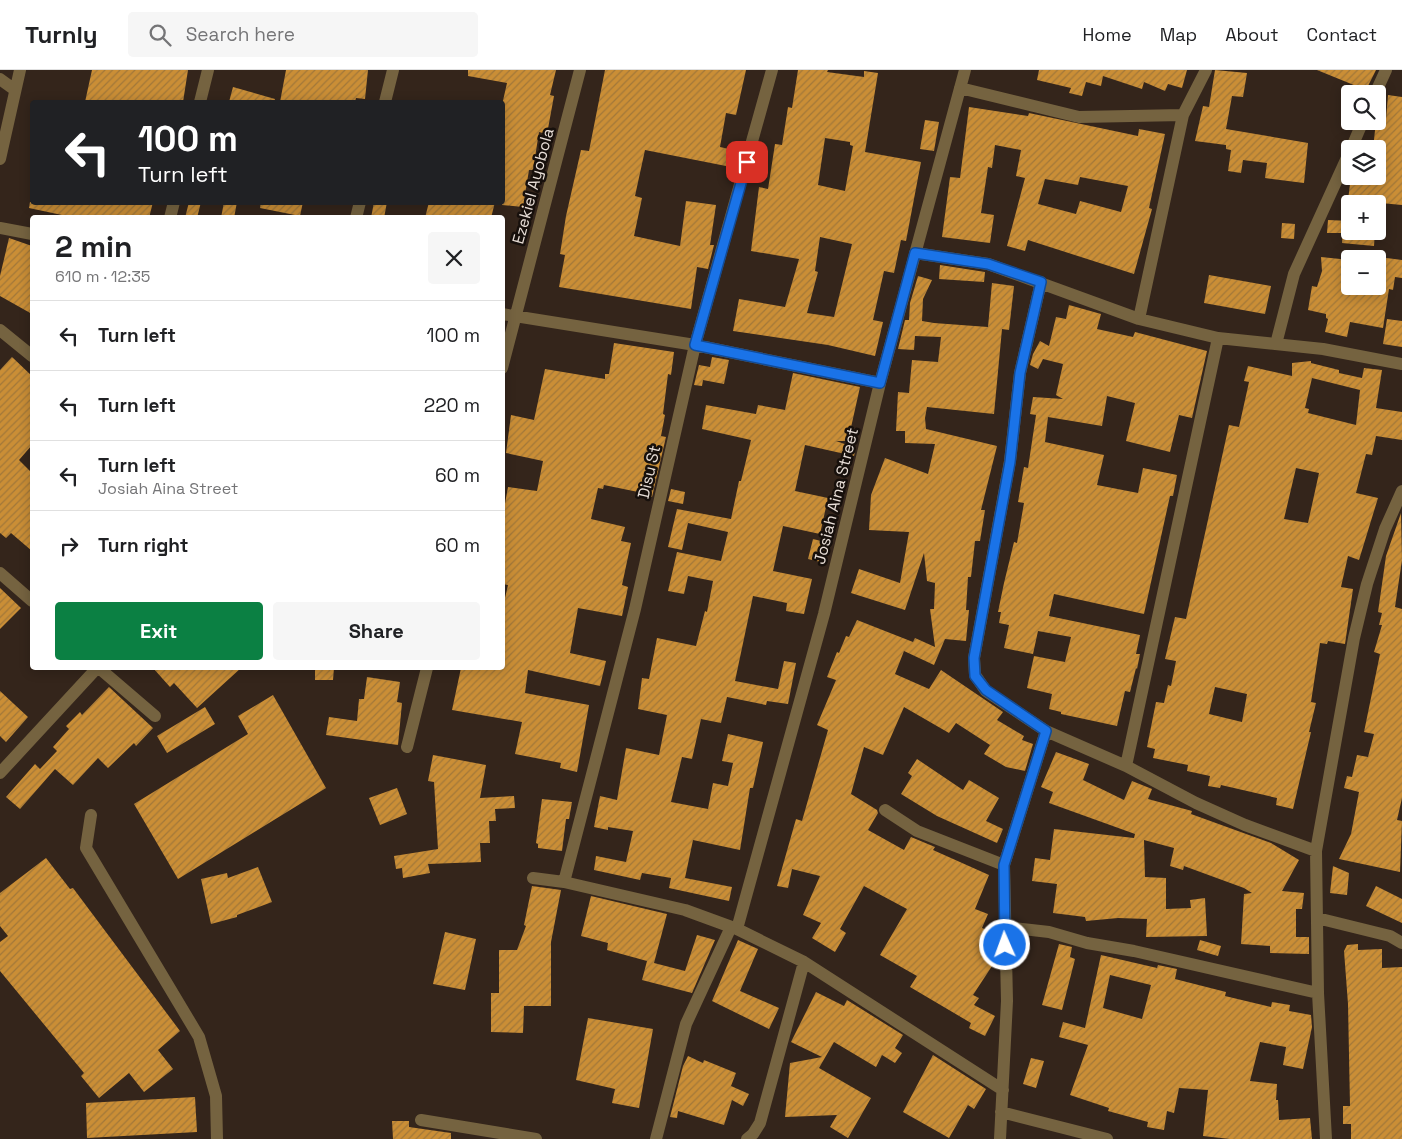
<!DOCTYPE html>
<html lang="en">
<head>
<meta charset="utf-8">
<style>
  :root { --surface:#fff; --page:#f6f6f6; --text:#202124; --muted:#757577; --line:#e0e0e0; --accent:#0b8043 }
  body { margin:0; font-family:"Space Grotesk",sans-serif; background:var(--page); color:var(--text); height:100vh; display:flex; flex-direction:column; font-size:19px; white-space:nowrap }
  * { box-sizing:border-box; margin:0 }
  p { font-size:16px; color:var(--muted) }
  .icon { flex:none; width:28px; height:28px; fill:none; stroke:currentColor; stroke-width:2; stroke-linecap:round; stroke-linejoin:round }
  .map { position:relative; flex:1; overflow:hidden }
  .side { position:absolute; left:30px; top:145px; width:475px; height:455px; display:flex; flex-direction:column; background:var(--surface); border-radius:5px; box-shadow:0 2px 12px #0003 }
  .side>* { flex:none }
  .hud { position:absolute; left:30px; top:30px; width:475px; height:105px; border-radius:5px; box-shadow:0 2px 12px #0003; background:#202124; color:#fff; overflow:hidden }
  .buttons { position:absolute; left:1341px; top:15px; display:grid; gap:10px }
  .buttons a { display:grid; place-items:center; width:45px; height:45px; border-radius:5px; background:var(--surface); box-shadow:0 2px 12px #0003; font-size:25px }
  .pin { position:absolute; display:grid; place-items:center; width:42px; height:42px; color:#fff; margin:-21px; border-radius:10px; box-shadow:0 2px 8px #0006 }
  .me { position:absolute; width:55px; margin:-28px; rotate:358deg; stroke-linejoin:round; filter:drop-shadow(0 0 4px #0008) }
  .turn { display:flex; align-items:center; gap:18px; height:105px; padding:0 25px; font-size:22px }
  .turn .icon { width:65px; height:65px; stroke-width:2.5 }
  .turn b { display:block; font-size:35px; line-height:42px }
  .round { display:grid; place-items:center; flex:none; width:52px; height:52px; border-radius:5px; background:var(--page) }
  .overview { display:flex; align-items:center; justify-content:space-between; height:85px; padding:0 25px }
  h1 { font-size:30px; font-weight:700; line-height:38px }
  .cta { display:flex; gap:10px; margin-top:auto; padding:10px 25px }
  .cta a { flex:1; height:58px; border-radius:5px; background:var(--accent); color:#fff; font-size:20px; font-weight:700; line-height:58px; text-align:center }
  .cta a+a { background:var(--page); color:var(--text) }
  ul { padding:0; list-style:none }
  li { display:flex; align-items:center; gap:15px; height:70px; padding:0 25px; border-top:1px solid var(--line) }
  li div { flex:1 }
  li b { display:block; font-size:19px }
  li em { font-style:normal }
  header { display:flex; align-items:center; gap:30px; box-sizing:border-box; height:70px; padding:0 25px; background:var(--surface); border-bottom:1px solid var(--line) }
  header strong { font-size:24px }
  nav { display:flex; gap:28px; margin-inline-start:auto; font-size:18px }
  .search { width:350px; height:45px; background:var(--page); display:flex; align-items:center; gap:12px; box-sizing:border-box; padding:0 18px; border-radius:5px; color:var(--muted); font-size:19px }
  .map>svg:first-child { display:block }
</style>
</head>
<body>
<header>
<strong>Turnly</strong>
<div class="search"><svg class="icon" aria-label="search" viewBox="0 0 24 24"><circle cx="10" cy="10" r="6"/><path d="M15 15l6 6"/></svg>Search here</div>
<nav><a>Home</a><a>Map</a><a>About</a><a>Contact</a></nav>
</header>
<div class="map">
<svg width="1402" height="1069" viewBox="0 0 1402 1069">
  <defs>
    <pattern id="building-hatch" width="6" height="6" patternUnits="userSpaceOnUse" patternTransform="scale(1.25)"><rect width="6" height="6" fill="#ca8e36"/><path d="M-1 1l2-2M0 6l6-6M5 7l2-2" fill="none" stroke="#a27839"/></pattern>
  </defs>
  <rect width="100%" height="100%" fill="#34251b"/>
  <!-- building -->
  <path fill="url(#building-hatch)" fill-rule="evenodd" d="M92 0H188L183 32H85Z
    M286 0H368L365 29 356 28 355 32H280Z
    M468 0H556L550 25 554 26 547 64 539 62 533 100H529L523 137 502 135V35L507 13 468 6Z
    M605 0H746L736 45 726 43 720 77 729 79 726 96 645 80 635 126 642 128 634 166 680 176 686 131 716 135 710 175H714L708 199 697 197 691 239 559 217 565 185 560 184 566 146 581 80 589 81Z
    M798 0H828L827 2 864 7V1L878 3 865 82 921 92 906 171 901 170 894 203 884 201 873 250 883 252 875 286 828 275 733 261 739 229 785 237 799 189 751 181 759 117 768 119 775 74 782 75 788 37 792 38ZM825 68 850 72V75L853 76 845 121 818 115ZM820 167 852 174 834 247 807 243 818 202 815 201Z
    M1039 0H1187L1182 18 1168 14 1165 21 1144 12 1142 19 1103 6 1101 16 1086 12 1082 26 1069 23 1071 18 1037 10Z
    M1215 0 1247 3 1243 27 1232 26 1226 59 1308 73 1304 113 1265 108 1267 93 1243 90 1241 103 1228 101 1231 80 1226 79V75L1195 71 1203 36 1209 37Z
    M1317 0H1376L1366 20Z
    M233 17 275 29 274 32H229Z
    M1388 25 1402 27V135L1348 130 1351 106H1378V79H1373L1376 51 1378 49H1386Z
    M969 37 1028 46 1029 43 1138 66 1139 59 1165 64 1149 138 1152 139 1134 204 1028 170 1025 181 1007 176 1025 108 1016 106 1021 80 995 75 992 98 988 97 981 143 994 145 990 173 942 167 950 107 960 108ZM1080 107 1128 116 1121 142 1080 131 1076 144 1038 134 1045 109 1078 115Z
    M925 50 939 52 934 81 920 79Z
    M30 132H153L149 148H76L29 138Z
    M189 132H201L197 148H185Z
    M224 132H237L234 148H221Z
    M261 132H303L300 146 260 138Z
    M374 132H387L384 148H371Z
    M429 132H495L491 148H425Z
    M1328 150 1350 151V161H1375L1374 176 1342 173 1343 163H1327Z
    M1282 153 1295 154 1294 169 1281 168Z
    M9 168 32 176V244L0 226V206Z
    M1321 187 1350 190V216H1378L1379 187 1402 190V208L1395 207 1393 220 1389 219 1383 258 1350 252 1347 267 1325 262 1328 249 1326 248V244L1308 240 1312 216 1317 217 1322 201Z
    M940 195 985 202 984 212 939 209Z
    M1209 205 1271 216 1265 244 1204 233Z
    M918 206 932 210 923 229 922 251 934 253 988 257 992 213 1014 216 1009 260 1002 259 994 344 927 337 925 348 926 359 997 376 981 440H985L980 471H975L971 507H968L966 540H969L966 571 945 569 934 595 904 581 895 604 929 619 941 600 1003 642 997 650 1024 666 1022 670 1033 674 1025 701 1006 697 984 684 990 675 956 653 949 663 904 637 883 685 864 677 851 724 877 740 878 743 868 760 904 780 911 767 935 777 933 780 989 805 975 839 988 844 982 858 997 864 989 890 994 893 973 925 979 928 974 935 995 946 985 966 969 958 971 953 910 917 917 906 880 885 907 839 864 816 840 859 846 863 835 882 812 868 821 853 803 845 820 806 792 799 788 818 777 816 796 749 802 751 828 660 817 655 836 610 827 607 837 582 839 583 846 566 849 567 857 550 913 572 915 568 935 577 930 539H934L935 513 927 511 924 483 905 540 851 523 859 499 900 513 909 462 869 460 871 425 885 388 928 404 935 374 905 373V361H896L898 322 909 323 912 290 938 292 941 267 915 266 914 280 898 279 905 250H909L910 233Z
    M1069 235 1101 244 1097 259 1133 267 1135 262 1207 281 1192 348 1179 345 1170 382 1126 371 1135 333 1107 326 1102 356 1048 347 1045 372 1104 385 1097 415 1138 423 1143 398 1177 405 1173 426H1170L1144 544 1054 524 1049 546 1140 565 1136 584H1140L1137 599 1136 598 1130 622 1125 621 1117 656 1061 644V642L1049 639 1052 624 1027 618 1034 586 1065 592 1071 567 1038 561 1033 584 1004 578 1009 555 999 553 1001 542H998L1004 513 1014 472 1017 473 1024 433 1018 432 1024 397 1028 398 1036 345 1030 344 1033 327 1063 329 1056 325 1063 294 1043 289 1038 299 1030 295 1033 284 1040 271 1049 276 1056 247 1066 249Z
    M1387 249 1402 251V277L1383 274Z
    M614 273 674 282 671 305 668 304 663 344 665 345 661 366 666 367 652 427 643 425V423L604 415 603 419 598 418 591 449 625 457 621 471 631 473 622 515 628 517 622 546 578 538 570 583 606 591 600 616 528 600 525 623 589 635 577 702 560 698 561 693 515 684 522 652 452 640 461 598H502V541L508 515 502 514V450L508 417 537 421 543 391 506 383 511 345 534 350 545 299 605 309V304H609Z
    M12 287 32 306V375L19 390 32 403V481L11 463 6 468 0 463V300Z
    M712 287 729 290 724 314 703 310 702 316 694 315 699 295 710 297Z
    M1311 291V293L1339 300V303L1362 308 1364 298 1382 300 1376 338 1402 342V370L1376 366 1372 385 1366 384 1356 423 1378 428 1359 490 1348 486 1341 517 1353 519 1345 574 1328 571 1327 574 1320 573 1311 632 1316 633 1309 662H1311L1293 739 1276 735 1277 728 1221 715 1220 718 1208 716 1210 706 1187 701 1188 695 1153 688 1155 679 1147 677 1156 632 1164 633 1168 615 1171 616 1176 591 1165 589 1175 547 1186 549 1229 355 1239 357 1249 312 1244 311 1248 296 1292 306V293ZM1312 308 1360 320 1356 355 1308 343 1309 339 1305 338ZM1296 398 1319 403 1308 453 1284 449ZM1215 617 1247 624 1242 652 1209 644Z
    M793 303 860 317 848 371H836L856 378 854 386 805 375 795 421 828 428 820 464 783 456 773 501 812 509 804 544 786 541 787 533 753 526 735 611 778 619 784 591 796 593 788 634 767 631 766 635 727 627 721 653 701 649 692 689 682 687 671 732 708 739 713 713 728 716 733 693 722 691 728 664 763 672 753 718H750L740 780 693 770 685 808 732 817 729 831 669 818 671 808 642 803 640 810 594 800 596 786 626 792 633 761 608 757V760L594 757 600 726 617 730 626 678 659 685 667 645 638 639 642 608 649 609 657 568 696 576 705 541 707 542 713 511 688 506 684 524 668 521 677 482 721 491 728 462 688 453 682 480 668 477 677 439 731 449 739 411H741L751 370 702 359 706 335 756 344 758 335 785 340Z
    M671 419 685 422 683 434 668 431Z
    M1401 443 1402 490 1395 537 1402 539V728L1397 750 1402 751 1400 802 1339 789 1351 764 1359 722 1344 718 1347 706 1352 707 1357 685 1368 687 1374 664 1364 662 1380 584 1374 582 1382 555H1379L1382 543 1378 542 1386 486Z
    M813 469 829 473 825 493 808 489Z
    M0 518 21 538 0 559Z
    M153 598H241L197 638 174 613 170 617Z
    M315 598H334L333 610H315Z
    M367 607 400 612 397 632 402 633 398 675 326 665 329 647 357 651 359 629H364Z
    M109 617 153 658 136 676 134 673 108 698 98 688 73 715 55 699 20 739 6 727 35 694 40 699 57 681 53 677 69 659 66 656 80 642 82 645Z
    M0 621 28 647 6 672 0 666Z
    M273 625 326 718 178 809 134 734 248 664 238 646Z
    M205 637 215 654 167 683 157 666Z
    M1056 682 1089 694 1083 710 1124 730 1132 711 1152 719 1148 729 1192 741 1191 744 1271 773 1299 790 1282 821 1304 823 1302 839H1296V867H1309V884L1270 883V876L1241 874 1244 824 1252 823 1244 818 1184 796 1183 800 1170 796 1174 778 1144 770 1145 807 1166 808V839L1191 838 1190 830 1205 828 1207 866 1146 867 1147 849 1118 848 1086 851 1085 847 1053 843 1057 814 1032 811 1035 788 1050 790 1054 759 1134 768 1135 764 1049 733 1053 722 1041 717Z
    M433 685 486 695 480 728 514 726 515 738 495 739 496 751H489L490 773H480L481 792 428 794 430 803 403 808 402 798 396 799 394 786 438 779 434 712 428 711Z
    M917 689 963 720 969 710 999 728 986 751 1003 759 997 773 937 746 901 724 912 706 908 703Z
    M397 718 407 744 380 755 369 728Z
    M542 729 572 732 569 749H566L562 781 538 778V774L536 773Z
    M46 788 70 819 73 818 180 961 158 980 173 999 144 1022 129 1003 99 1028 81 1006 84 1003 0 901V872L8 866 0 856V823Z
    M1333 796 1349 803 1347 825 1330 823Z
    M258 797 272 832 237 845V847L211 854 201 809 227 803 228 808Z
    M532 816 561 820 551 872V936H524L523 963 491 962V923H499V880H517L526 856 524 855Z
    M1376 816 1402 829V853L1366 836Z
    M591 826 667 844 654 893 685 901 697 865 715 870 692 923 642 910 647 891 607 880 608 873 581 866Z
    M445 862 476 869 465 920 433 914Z
    M738 870 758 879 740 921 779 938 769 959 712 931Z
    M1200 870 1221 876 1218 886 1197 880Z
    M1059 874 1072 877 1070 887 1075 889 1062 940 1042 935Z
    M1358 874V880L1382 879V898L1402 897V1069H1351V1054H1343V1036H1350L1348 934 1344 881 1347 875Z
    M1101 885 1157 898 1158 895 1177 899 1175 909 1226 922 1225 926 1271 937 1272 932 1290 935 1289 941 1311 945 1312 957 1303 999 1283 995 1286 977 1260 972 1250 1011 1277 1014 1276 1030H1278L1279 1050 1310 1048 1312 1069H1230L1203 1066 1208 1020 1179 1018 1174 1043 1167 1041 1164 1060 1147 1057 1148 1052 1108 1041 1109 1038 1070 1025 1088 975 1059 967 1063 952 1085 958ZM1110 905 1151 915 1142 949 1103 938Z
    M816 922 844 936 847 930 903 965 895 978 902 983 895 993 882 985 876 997 834 972 819 998 871 1028 848 1068 830 1057 837 1045 785 1047 790 993 822 987 791 972Z
    M588 948 653 959 639 1038 612 1033 615 1019 576 1010Z
    M933 985 986 1019 974 1039 968 1035 949 1068 903 1042Z
    M688 986 703 993 704 990 736 1003 731 1016 749 1024 743 1036 732 1030 724 1055 678 1041 677 1048 670 1047 683 996Z
    M1031 988 1044 991 1036 1018 1023 1014Z
    M195 1027 197 1062 87 1068 86 1033Z
    M392 1051H409V1057L451 1063V1069H393Z"/>
  <g fill="none" stroke-linecap="round" stroke-linejoin="round">
    <!-- minor -->
    <path stroke="#756340" stroke-width="12" d="M0 9 15 20
      M960 18 1079 47 1183 45
      M1375 24 1386 0
      M200 32 208 0
      M385 32 393 0
      M1351 79 1363 51
      M0 89 20 0
      M170 148 174 132
      M356 148 360 132
      M0 158 32 164
      M915 183 988 194 1139 249 1218 268 1323 279 1402 294
      M1041 212 1020 303 1010 391 974 588 975 605 986 621 1046 661 1126 696 1196 733 1245 755 1316 781
      M502 244 695 275 880 313
      M1139 249 1183 45 1206 0
      M0 260 32 286
      M1276 274 1294 204 1350 81
      M502 298 580 0
      M0 503 32 531
      M99 598 155 646
      M407 677 427 598
      M1126 696 1218 268
      M0 703 97 598
      M885 740 917 761 1004 795
      M91 745 86 778 199 967 216 1026 217 1069
      M533 808 564 812 685 840 737 859 804 892 1003 1020
      M564 812 635 539 695 275 772 0
      M1317 848 1390 866 1402 873
      M1004 857 1049 862 1087 873 1134 881 1318 923
      M737 859 824 544 880 313 965 0
      M1001 1042 1107 1069
      M421 1050 536 1069
      M656 1069 686 954 731 857
      M747 1069 753 1064 760 1053 804 892
      M1000 1069 1007 931 1004 795 1046 661
      M1326 1069 1318 923 1316 781 1354 568 1367 514 1385 459 1402 421"/>
  </g>
  <g fill="none" stroke-linecap="round" stroke-linejoin="round">
    <defs>
      <path id="route" d="M747 92 695 275 880 313 915 183 988 194 1041 212 1020 303 1010 392 974 588 975 606 986 620 1046 661 1004 795 1005 875"/>
    </defs>
    <!-- route casing -->
    <use href="#route" stroke="#114b97" stroke-width="12"/>
    <!-- route -->
    <use href="#route" stroke="#1a73e8" stroke-width="9"/>
  </g>
  <g text-anchor="middle" dominant-baseline="central" stroke-width="5" stroke-linejoin="round" paint-order="stroke">
    <!-- street labels -->
    <g font-size="16" fill="#e9dfd8" stroke="#17100c">
      <text transform="translate(533 116) rotate(-75)">Ezekiel Ayobola</text>
      <text transform="translate(649 402) rotate(-77)">Disu St</text>
      <text transform="translate(836 426) rotate(-76)">Josiah Aina Street</text>
    </g>
  </g>
</svg>
<div class="buttons">
<a><svg class="icon" aria-label="search" viewBox="0 0 24 24"><circle cx="10" cy="10" r="6"/><path d="M15 15l6 6"/></svg></a>
<a><svg class="icon" aria-label="layers" viewBox="0 0 24 24"><path d="M12 4l9 5-9 5-9-5zM3 14l9 5 9-5"/></svg></a>
<a>+</a>
<a>−</a>
</div>
<div class="pin" style="left:747px;top:92px;background:#d93025"><svg class="icon" aria-label="arrive" viewBox="0 0 24 24"><path d="M6 21V4h12l-3 4 3 4H6"/></svg></div>
<svg class="me" style="left:1005px;top:875px" viewBox="-20 -20 40 40"><circle r="17" fill="#1a73e8" stroke="#fff" stroke-width="3"/><path d="M0-11L8 9 0 5-8 9z" fill="#fff"/></svg>
<div class="hud">
<div class="turn"><svg class="icon" aria-label="left" viewBox="0 0 24 24"><path d="M17 20v-9H6M10 6l-5 5 5 5"/></svg><div><b>100 m</b>Turn left</div></div>
</div>
<section class="side">
<div class="overview"><div><h1>2 min</h1><p>610 m · 12:35</p></div><a class="round"><svg class="icon" aria-label="close" viewBox="0 0 24 24"><path d="M6 6l12 12M18 6L6 18"/></svg></a></div>
<ul>
<li><svg class="icon" aria-label="left" viewBox="0 0 24 24"><path d="M17 20v-9H6M10 6l-5 5 5 5"/></svg><div><b>Turn left</b></div><em>100 m</em></li>
<li><svg class="icon" aria-label="left" viewBox="0 0 24 24"><path d="M17 20v-9H6M10 6l-5 5 5 5"/></svg><div><b>Turn left</b></div><em>220 m</em></li>
<li><svg class="icon" aria-label="left" viewBox="0 0 24 24"><path d="M17 20v-9H6M10 6l-5 5 5 5"/></svg><div><b>Turn left</b><p>Josiah Aina Street</p></div><em>60 m</em></li>
<li><svg class="icon" aria-label="right" viewBox="0 0 24 24"><path d="M7 20v-9h11M14 6l5 5-5 5"/></svg><div><b>Turn right</b></div><em>60 m</em></li>
</ul>
<div class="cta"><a>Exit</a><a>Share</a></div>
</section>
</div>
</body>
</html>
